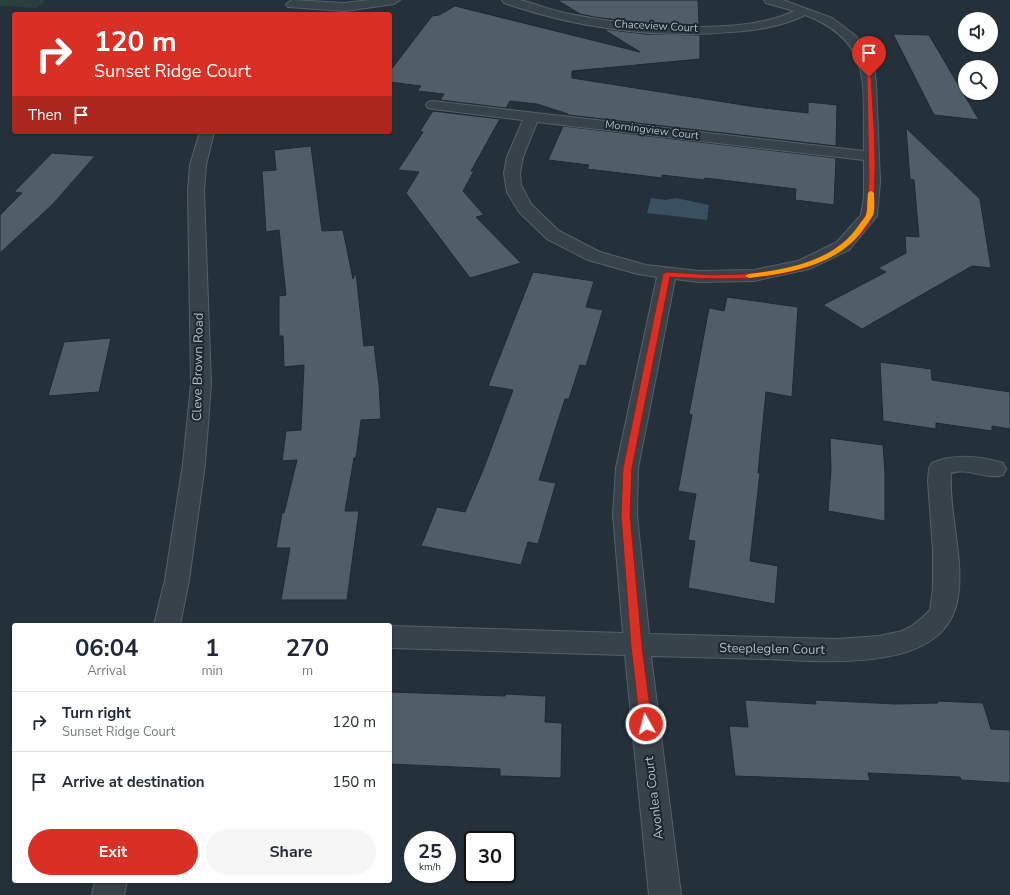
<!DOCTYPE html>
<html lang="en">
<head>
<meta charset="utf-8">
<style>
  :root { --surface:#fff; --page:#f6f6f7; --text:#1f2937; --muted:#747a83; --line:#e0e1e3; --accent:#d93025 }
  body { margin:0; font-family:"Nunito Sans",sans-serif; background:var(--page); color:var(--text); height:100vh; display:flex; flex-direction:column; font-size:15px; white-space:nowrap }
  * { box-sizing:border-box; margin:0 }
  p { font-size:13px; color:var(--muted) }
  .icon { flex:none; width:22px; height:22px; fill:none; stroke:currentColor; stroke-width:2; stroke-linecap:round; stroke-linejoin:round }
  .map { position:relative; flex:1; overflow:hidden }
  .sheet { position:absolute; left:12px; top:623px; width:380px; height:260px; display:flex; flex-direction:column; background:var(--surface); border-radius:4px; box-shadow:0 1px 3px #0004 }
  .sheet>* { flex:none }
  .guide { position:absolute; left:12px; top:12px; width:380px; height:122px; border-radius:4px; box-shadow:0 1px 3px #0004; background:#d93025; color:#fff; overflow:hidden }
  .fabs { position:absolute; left:958px; top:12px; display:grid; gap:8px }
  .fabs a { display:grid; place-items:center; width:40px; height:40px; border-radius:50%; background:var(--surface); box-shadow:0 1px 3px #0004; font-size:20px }
  .speed { position:absolute; left:404px; top:831px; display:flex; gap:8px; font-size:20px; font-weight:700; text-align:center }
  .speed>* { display:grid; place-content:center; width:52px; height:52px; border-radius:50%; background:var(--surface); box-shadow:0 1px 3px #0004; line-height:1 }
  .speed small { font-size:10px; font-weight:400 }
  .speed .limit { border:2px solid #111; border-radius:6px; background:#fff; color:#111 }
  .pin { position:absolute; display:grid; place-items:center; width:34px; height:34px; color:#fff; margin:-41px -17px; border-radius:50% 50% 50% 0; rotate:-45deg; box-shadow:0 0 4px #0007 }
  .pin .icon { rotate:45deg }
  .me { position:absolute; width:44px; margin:-22px; rotate:353deg; stroke-linejoin:round; filter:drop-shadow(0 0 3px #0008) }
  .turn { display:flex; align-items:center; gap:14px; height:84px; padding:0 16px; font-size:18px }
  .turn .icon { width:52px; height:52px; stroke-width:2.5 }
  .turn b { display:block; font-size:28px; line-height:34px }
  .then { display:flex; align-items:center; height:38px; padding:0 16px; background:#0003; gap:8px; font-size:15px }
  .eta { display:flex; justify-content:space-evenly; align-items:center; height:68px; text-align:center }
  .eta b { font-size:24px; font-weight:700; line-height:28px }
  .action { display:flex; gap:8px; margin-top:auto; padding:8px 16px }
  .action a { flex:1; height:46px; border-radius:24px; background:var(--accent); color:#fff; font-size:16px; font-weight:700; line-height:46px; text-align:center }
  .action a+a { background:var(--page); color:var(--text) }
  ul { padding:0; list-style:none }
  li { display:flex; align-items:center; gap:12px; height:60px; padding:0 16px; border-top:1px solid var(--line) }
  li div { flex:1 }
  li b { display:block; font-size:15px }
  li em { font-style:normal }
  .map>svg:first-child { display:block }
</style>
</head>
<body>
<div class="map">
<svg width="1010" height="895" viewBox="0 0 1010 895">
  <rect width="100%" height="100%" fill="#24313a"/>
  <!-- green -->
  <path fill="#293f3c" d="M0 0H45L37 8 0 6Z"/>
  <!-- water -->
  <path fill="#395060" d="M651 198 666 200 676 198 709 205 707 220 647 213Z"/>
  <!-- building -->
  <path fill="#4f5e68" stroke="#1f2931" d="M557 0H698L699 25 652 24 594 17 580 14Z
    M455 6 640 52 603 29 645 34 700 35V59L572 71V78L756 107 808 113V102L837 105 836 146 568 115V114L537 104 510 101 506 108 440 100 444 94 417 91 421 86 390 82V71L432 16 439 15Z
    M893 34 929 35 979 120 934 115Z
    M433 111 500 119 471 171H474L463 191 484 215 476 217 521 263 470 278 406 193 419 172 398 170 423 132 420 131Z
    M563 126 836 158 834 205 795 200 796 189 705 178 704 180 662 175V178L587 169 589 165 548 160Z
    M906 128 980 199 991 268 972 266 862 329 823 305 886 272 878 268 906 253 905 236 919 237 914 180 910 179Z
    M311 146 322 231 343 230 353 279 356 273 364 346 374 345 379 385 381 419 361 420 356 458H354L345 511H359L347 600H281L290 548H276L282 513H284L297 460 282 461 286 431 301 430 304 365 284 367 283 336H279V296L286 295 279 230 266 232 262 171 276 170 274 150Z
    M52 153 95 156 53 204 0 253V215L22 193 14 192Z
    M533 272 594 281 586 307 603 310 586 366 580 365 569 399H565L539 480 556 483 538 544 528 542 521 565 421 546 437 507 465 512 483 470 513 390 488 386Z
    M727 297 798 307 792 397 766 392 758 473H760L750 561 778 566 775 604 688 588 695 541 688 540 696 494 678 491 692 415 689 414 709 308 724 311Z
    M111 338 99 392 48 396 64 342Z
    M880 362 931 369 932 380 1010 392V429L992 426V431L936 423V429L883 421Z
    M830 438 883 445 885 472V521L828 511 831 469Z
    M390 692 505 696V694L546 696 545 722 562 723 561 778 500 776V769L390 764Z
    M745 700 816 704 815 700 896 704 938 703 937 701 983 703 991 729 1010 730V783L961 780 960 777 868 773 870 781 735 776 729 726 748 727Z"/>
  <g fill="none" stroke-linecap="round" stroke-linejoin="round">
    <defs>
      <path id="minor" d="M292 0 345 3 369 0H400L394 4 345 11 288 7 286 4Z
        M502 0C508 0 515 0 520 0 537 4 553 11 570 14 626 26 743 37 794 11L766 3 764 0H783L832 18 856 36 867 51 874 65 876 83 880 182 877 216 849 250 809 269 754 281 699 282 675 279 638 468 637 515 649 634 836 639 879 636 902 631 912 626 923 617 930 610 933 589V550L928 481 929 469 932 463C955 453 979 456 1003 463L1006 469 1003 475C986 480 968 467 951 473 948 513 967 567 956 606 938 674 820 661 766 659 728 658 690 657 651 656L681 895H649L625 655 390 648V626L623 633 613 515 616 468 657 277 638 274 588 260 547 239 519 212 507 192 504 173 507 157 523 120 433 109 428 108 426 105 428 102 433 101 864 151C862 88 876 42 805 15 781 27 757 30 731 32 655 39 576 28 504 3ZM537 122 864 160V197L861 215 837 242 798 261 754 270 699 271 646 265 600 252 559 231 531 204 521 185 520 173 523 157Z
        M200 132H214L206 165 204 191 211 384 205 464 189 580 180 625H154L165 580 183 464 191 384 188 191 190 165Z
        M95 881H127L124 895H92Z"/>
    </defs>
    <!-- minor casing -->
    <use href="#minor" stroke="#566068" stroke-width="2"/>
    <!-- minor -->
    <use href="#minor" fill="#38424a" fill-rule="evenodd"/>
  </g>
  <!-- route -->
  <path fill="#d93025" stroke="#8d1f18" d="M867 76 871 77C873 115 877 155 874 193 874 199 875 208 873 214 870 226 858 238 849 245 798 284 731 280 670 277L632 468 630 515 642 646 652 724 650 727 646 729 642 727 640 724 631 646 621 515 623 468 663 274 667 272 713 275 744 274 780 270 806 263 829 253 852 235 866 214 869 180Z"/>
  <!-- slow -->
  <path fill="#f59e0b" d="M871 191 874 193C874 200 875 209 873 215 871 219 867 224 864 228 840 265 790 273 749 278L745 276 749 274C789 269 835 261 859 225 861 222 865 218 866 215 868 209 867 200 868 193Z"/>
  <g text-anchor="middle" dominant-baseline="central" stroke-width="4" stroke-linejoin="round" paint-order="stroke">
    <!-- far-street labels -->
    <g font-size="11" fill="#b3bdc6" stroke="#1d272f">
      <text transform="translate(656 26) rotate(3)">Chaceview Court</text>
      <text transform="translate(652 130) rotate(7)">Morningview Court</text>
    </g>
    <!-- street labels -->
    <g font-size="13" fill="#b3bdc6" stroke="#1d272f">
      <text transform="translate(198 367) rotate(-89)">Cleve Brown Road</text>
      <text transform="translate(772 649) rotate(1)">Steepleglen Court</text>
      <text transform="translate(654 798) rotate(-97)">Avonlea Court</text>
    </g>
  </g>
</svg>
<div class="fabs">
<a><svg class="icon" aria-label="sound" viewBox="0 0 24 24"><path d="M4 9h4l5-4v14l-5-4H4zM17 9q2 3 0 6"/></svg></a>
<a><svg class="icon" aria-label="search" viewBox="0 0 24 24"><circle cx="10" cy="10" r="6"/><path d="M15 15l6 6"/></svg></a>
</div>
<div class="speed"><div>25<small>km/h</small></div><div class="limit">30</div></div>
<div class="pin" style="left:869px;top:77px;background:#d93025"><svg class="icon" aria-label="arrive" viewBox="0 0 24 24"><path d="M6 21V4h12l-3 4 3 4H6"/></svg></div>
<svg class="me" style="left:646px;top:724px" viewBox="-20 -20 40 40"><circle r="17" fill="#d93025" stroke="#fff" stroke-width="3"/><path d="M0-11L8 9 0 5-8 9z" fill="#fff"/></svg>
<div class="guide">
<div class="turn"><svg class="icon" aria-label="right" viewBox="0 0 24 24"><path d="M7 20v-9h11M14 6l5 5-5 5"/></svg><div><b>120 m</b>Sunset Ridge Court</div></div>
<div class="then">Then<svg class="icon" aria-label="arrive" viewBox="0 0 24 24"><path d="M6 21V4h12l-3 4 3 4H6"/></svg></div>
</div>
<section class="sheet">
<div class="eta">
<div><b>06:04</b><p>Arrival</p></div>
<div><b>1</b><p>min</p></div>
<div><b>270</b><p>m</p></div>
</div>
<ul>
<li><svg class="icon" aria-label="right" viewBox="0 0 24 24"><path d="M7 20v-9h11M14 6l5 5-5 5"/></svg><div><b>Turn right</b><p>Sunset Ridge Court</p></div><em>120 m</em></li>
<li><svg class="icon" aria-label="arrive" viewBox="0 0 24 24"><path d="M6 21V4h12l-3 4 3 4H6"/></svg><div><b>Arrive at destination</b></div><em>150 m</em></li>
</ul>
<div class="action"><a>Exit</a><a>Share</a></div>
</section>
</div>
</body>
</html>
